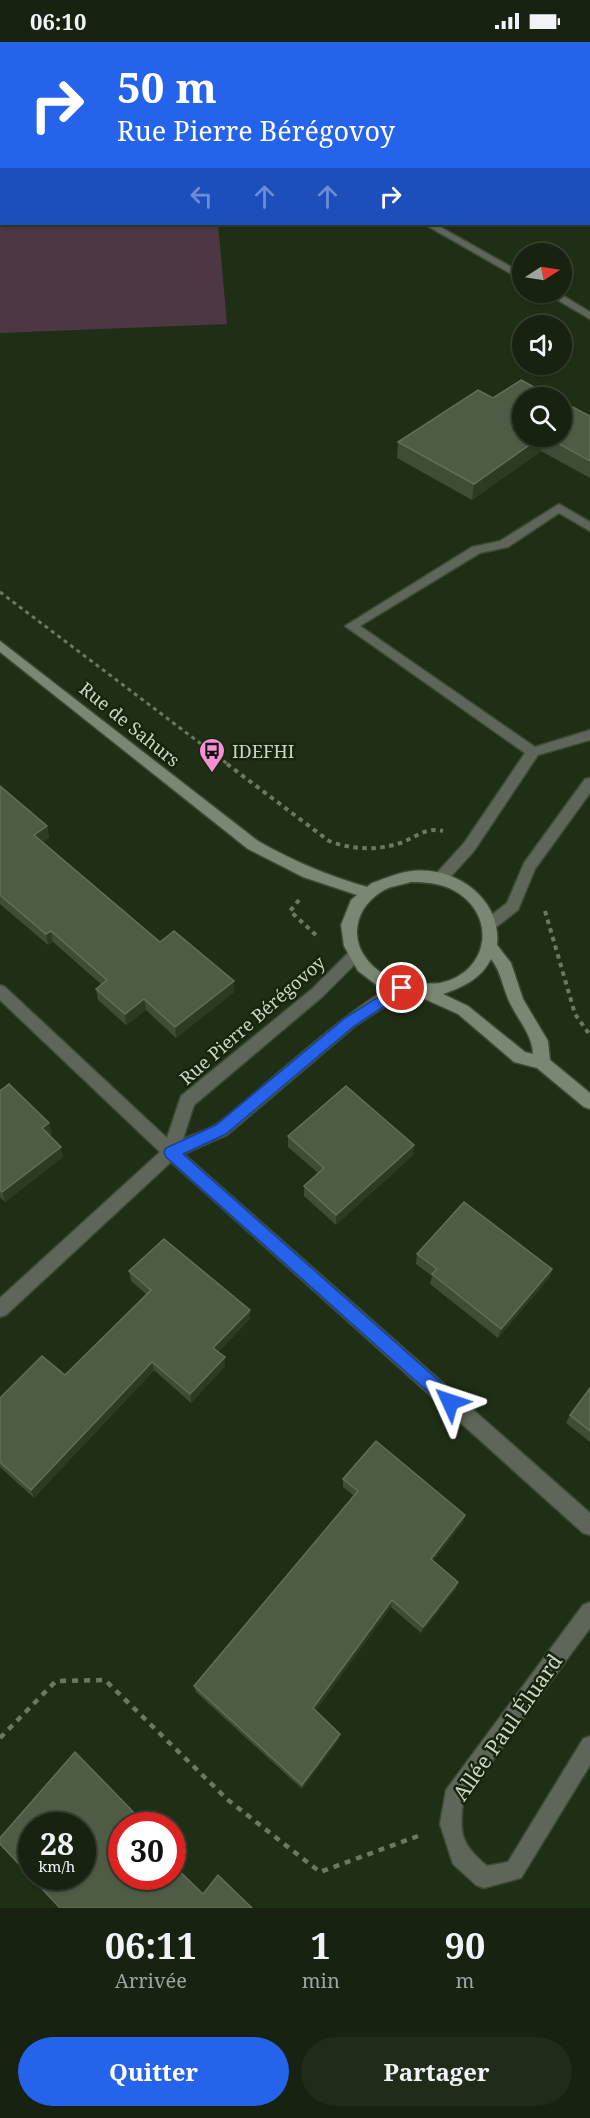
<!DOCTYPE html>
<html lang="fr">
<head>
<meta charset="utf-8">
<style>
  :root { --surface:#172310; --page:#202b19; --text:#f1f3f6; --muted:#9ea49f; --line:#364030; --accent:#2563eb }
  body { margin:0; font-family:"Noto Serif",serif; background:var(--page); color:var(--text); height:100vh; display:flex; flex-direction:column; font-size:22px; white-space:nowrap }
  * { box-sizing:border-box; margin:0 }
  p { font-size:20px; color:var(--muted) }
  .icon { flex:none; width:33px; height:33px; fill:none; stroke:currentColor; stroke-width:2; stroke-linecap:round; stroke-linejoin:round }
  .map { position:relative; height:1866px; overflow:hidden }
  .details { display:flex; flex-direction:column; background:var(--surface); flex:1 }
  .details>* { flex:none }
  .top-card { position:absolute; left:0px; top:0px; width:591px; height:183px; box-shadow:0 2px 4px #0004,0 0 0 2px var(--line); background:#2563eb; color:#fff; overflow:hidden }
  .needle { width:39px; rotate:78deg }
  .tools { position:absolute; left:512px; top:201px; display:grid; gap:12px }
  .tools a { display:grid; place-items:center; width:60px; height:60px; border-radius:50%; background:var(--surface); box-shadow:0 2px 4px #0004,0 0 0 2px var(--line); font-size:30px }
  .speed { position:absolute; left:18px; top:1770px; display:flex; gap:12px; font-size:30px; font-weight:700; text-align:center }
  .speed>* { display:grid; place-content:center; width:78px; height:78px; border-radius:50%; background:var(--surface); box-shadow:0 2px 4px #0004,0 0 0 2px var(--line); line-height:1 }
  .speed small { font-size:15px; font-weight:400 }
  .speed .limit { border:9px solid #d22; background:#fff; color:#111 }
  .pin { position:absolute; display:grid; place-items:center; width:51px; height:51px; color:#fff; margin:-26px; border:3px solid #fff; border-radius:50%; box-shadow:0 2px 6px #0007 }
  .me { position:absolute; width:66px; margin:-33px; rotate:312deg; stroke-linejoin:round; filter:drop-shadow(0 0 4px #0008) }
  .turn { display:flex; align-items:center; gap:21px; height:126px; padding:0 18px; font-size:27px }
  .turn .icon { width:78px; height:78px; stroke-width:2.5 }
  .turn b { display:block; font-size:42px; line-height:51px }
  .lanes { display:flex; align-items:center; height:57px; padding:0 18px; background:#0003; justify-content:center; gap:30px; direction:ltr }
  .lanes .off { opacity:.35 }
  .eta { display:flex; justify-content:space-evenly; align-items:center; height:102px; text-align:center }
  .eta b { font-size:36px; font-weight:700; line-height:42px }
  .primary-button { display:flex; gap:12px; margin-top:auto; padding:12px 18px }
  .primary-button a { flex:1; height:69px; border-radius:36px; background:var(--accent); color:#fff; font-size:24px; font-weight:700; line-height:69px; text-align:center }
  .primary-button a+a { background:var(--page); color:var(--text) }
  .status { display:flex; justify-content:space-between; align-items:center; height:42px; padding:0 30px; background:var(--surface); direction:ltr }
  .status svg { height:16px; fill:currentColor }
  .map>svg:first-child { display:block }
</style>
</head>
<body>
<div class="status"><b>06:10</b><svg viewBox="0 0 49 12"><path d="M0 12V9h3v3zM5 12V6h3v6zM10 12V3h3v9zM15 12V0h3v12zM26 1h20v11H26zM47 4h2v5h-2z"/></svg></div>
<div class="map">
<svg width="590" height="1866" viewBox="0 0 590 1866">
  <rect width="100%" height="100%" fill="#1f2f16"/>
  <!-- green -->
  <path fill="#4d3745" d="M0 142 2 182H218L227 282 0 291Z"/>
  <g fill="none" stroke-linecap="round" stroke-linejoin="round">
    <defs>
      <path id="lane" d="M241 0H249V2H241Z
        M0 88H2V94H0Z
        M424 182H435L522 231V238Z
        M544 250H557L590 270V277Z
        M559 462 590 480V489L559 471 508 505 480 511 360 584 535 705 590 688V698L538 713 474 809 445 841H435L433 837 435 833 464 801 525 711 345 584 472 505 500 499Z
        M590 736V751L535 827 518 868 495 886H485L483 882 485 878 507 861 524 821 585 737Z"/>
      <path id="street" d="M355 907 360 909 362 913 360 917 322 955 194 1063 183 1097C194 1092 207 1089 217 1082 246 1062 382 933 407 942L410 946 407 950 355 984 227 1093 184 1112 590 1471V1493L583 1491 171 1120 6 1273 0 1275V1256L160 1110 0 958V943L5 945 167 1096 181 1054 312 947 350 909Z
        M590 1560V1586L463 1759C459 1792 461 1802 487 1824L508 1820 583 1697 590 1694V1723L521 1836 484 1846 476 1843 453 1822 440 1782 446 1748 583 1563Z"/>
      <path id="secondary" d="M0 599 258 799C293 819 329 834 367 845L372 841C384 837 399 830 412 829 456 824 502 857 497 903L511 921 523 957 548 999 550 1018 590 1051V1067L584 1065 537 1026 514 1020 458 972 418 954H410L378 944 358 929 344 904 341 883 351 858 357 853 303 835 248 807 0 610ZM411 840C425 840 439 841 451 847 498 870 491 930 440 941 434 942 428 941 422 942 402 942 382 935 369 920 348 896 356 866 381 850 389 844 402 843 411 840ZM491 917C502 931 502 945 510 961 518 978 532 992 533 1012L525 1010 468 964 443 952C463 945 481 937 491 917Z"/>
    </defs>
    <!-- lane casing -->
    <use href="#lane" stroke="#3b4a32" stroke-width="3"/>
    <!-- street casing -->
    <use href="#street" stroke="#3b4a32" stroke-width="3"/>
    <!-- secondary casing -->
    <use href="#secondary" stroke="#3b4a32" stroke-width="3"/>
    <!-- path-far2 -->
    <path stroke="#6b7964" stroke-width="3" stroke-dasharray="4 4" stroke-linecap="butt" d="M0 550 229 723"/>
    <!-- path-far1 -->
    <path stroke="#6b7964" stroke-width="4" stroke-dasharray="4.5 4.5" stroke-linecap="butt" d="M227 722 329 799C353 808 379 809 403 800 417 794 427 785 443 789
      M299 858 290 869 318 895
      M545 869 575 972 590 993"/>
    <!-- path -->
    <path stroke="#6b7964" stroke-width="4.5" stroke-dasharray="6 6" stroke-linecap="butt" d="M0 1696 56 1639 105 1638 228 1758 320 1830 418 1794"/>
    <!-- lane -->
    <use href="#lane" fill="#5d6659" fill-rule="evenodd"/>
    <!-- street -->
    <use href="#street" fill="#5d6659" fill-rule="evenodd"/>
    <!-- secondary -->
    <use href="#secondary" fill="#7a8773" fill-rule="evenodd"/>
  </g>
  <!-- wall -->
  <path fill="#3f4d36" d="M590 374V436L541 409 472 458 397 416 398 400 522 394H561Z
    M0 744 47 784 49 796 43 800 160 900 234 939V950L176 996 146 968 126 983 98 958 96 947 102 943 53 900 48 903 0 862Z
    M0 1049 52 1092 49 1094 63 1115 5 1160 0 1155Z
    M288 1094 413 1113 336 1183 304 1154V1144L318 1131 288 1105Z
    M417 1212 552 1227 549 1236 498 1296 430 1242 432 1234 416 1222Z
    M129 1229 250 1268V1277L218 1310 225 1324 191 1361 154 1328 34 1456 0 1425V1356L65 1333 147 1253 131 1239Z
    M590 1346V1400L566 1381 570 1373Z
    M343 1437 465 1473 463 1480 433 1519 456 1547 421 1591 391 1565 316 1668 339 1697 302 1747 196 1650 194 1644 354 1454 343 1445Z"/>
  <!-- shaded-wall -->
  <path fill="#2c3b23" d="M542 394H543L541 409 472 458 474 442Z
    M47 784 49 796 36 805 34 793Z
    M51 889 53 900 48 903 46 892Z
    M234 939V950L176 996 175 985Z
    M144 957 146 968 126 983 125 972Z
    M49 1081 52 1092 44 1097 42 1086Z
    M414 1103 413 1113 336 1183V1173Z
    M61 1105 63 1115 5 1160 2 1150Z
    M552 1227 549 1236 498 1296 501 1287Z
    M250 1268V1277L214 1315 213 1306Z
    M225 1315V1324L191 1361 190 1352Z
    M152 1320 154 1328 34 1456 31 1448Z
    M465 1473 463 1480 429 1524 431 1517Z
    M458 1540 456 1547 421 1591 423 1585Z
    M392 1558 391 1565 313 1672V1666Z
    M340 1692 339 1697 302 1747V1743Z"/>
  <!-- building -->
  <path fill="#4e5c45" stroke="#616f59" stroke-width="1.5" fill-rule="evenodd" d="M366 0H408L407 2H366Z
    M521 338 554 356H522V394H542L474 442 398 400 478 348 493 356Z
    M561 359 590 374V419L545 394H561Z
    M0 744 47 784 34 793 160 900 174 889 234 939 175 985 144 957 125 972 96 947 107 938 51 889 46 892 0 853Z
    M9 1042 49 1081 42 1086 61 1105 2 1150 0 1148V1049Z
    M346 1044 414 1103 336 1173 304 1144 324 1126 288 1094Z
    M464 1160 552 1227 501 1287 432 1232 437 1227 417 1212Z
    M164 1197 250 1268 213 1306 225 1315 190 1352 152 1320 31 1448 0 1420V1356L42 1314 65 1333 151 1248 129 1229Z
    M590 1346V1389L570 1373Z
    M376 1399 465 1473 431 1517 458 1540 423 1585 392 1558 313 1666 340 1692 302 1743 194 1644 358 1449 343 1437Z
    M75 1710 146 1783 122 1784V1834H172V1822L203 1852 218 1833 252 1866H60L0 1802V1796ZM32 1784H82V1834H32Z"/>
  <!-- route -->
  <path fill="#2563eb" stroke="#184099" stroke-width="1.5" d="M402 940 408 946 406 950 354 984 226 1092 183 1112 456 1354 459 1360 456 1365 450 1368 445 1365 166 1115 164 1110 166 1106 216 1083 345 976Z"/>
  <!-- icons -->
  <defs>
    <symbol id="bus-pin" viewBox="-11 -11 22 30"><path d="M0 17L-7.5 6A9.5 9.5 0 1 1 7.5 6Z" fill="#f591d2" stroke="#16250c"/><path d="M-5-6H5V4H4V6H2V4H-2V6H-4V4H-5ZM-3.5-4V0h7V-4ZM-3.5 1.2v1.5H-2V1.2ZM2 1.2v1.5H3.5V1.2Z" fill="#111"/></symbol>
  </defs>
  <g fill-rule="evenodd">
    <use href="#bus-pin" x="197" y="694" width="30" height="40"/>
  </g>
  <g text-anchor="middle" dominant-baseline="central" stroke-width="5" stroke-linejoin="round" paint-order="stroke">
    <!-- street labels -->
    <g font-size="18" fill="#cbd5c5" stroke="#16250c">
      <text transform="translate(130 682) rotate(39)">Rue de Sahurs</text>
      <text transform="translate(252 978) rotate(-41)">Rue Pierre Bérégovoy</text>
    </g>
    <!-- poi labels -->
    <g font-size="18" fill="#cbd5c5" stroke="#16250c" text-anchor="start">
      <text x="232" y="709">IDEFHI</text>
    </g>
    <!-- near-street labels -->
    <g font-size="21" fill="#cbd5c5" stroke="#16250c">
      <text transform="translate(507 1685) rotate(-55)">Allée Paul Éluard</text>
    </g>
  </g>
</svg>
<div class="tools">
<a><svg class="needle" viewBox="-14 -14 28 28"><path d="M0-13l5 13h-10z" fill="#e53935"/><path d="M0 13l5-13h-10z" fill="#9ea49f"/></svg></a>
<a><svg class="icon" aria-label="sound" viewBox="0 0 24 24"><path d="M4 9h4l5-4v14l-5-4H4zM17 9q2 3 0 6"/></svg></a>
<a><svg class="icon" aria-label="search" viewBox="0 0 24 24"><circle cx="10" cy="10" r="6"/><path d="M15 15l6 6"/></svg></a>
</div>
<div class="speed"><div>28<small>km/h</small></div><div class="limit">30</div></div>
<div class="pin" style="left:402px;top:946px;background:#d93025"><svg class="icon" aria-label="arrive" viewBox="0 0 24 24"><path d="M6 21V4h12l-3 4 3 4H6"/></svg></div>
<svg class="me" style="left:450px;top:1360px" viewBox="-20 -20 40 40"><path d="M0-17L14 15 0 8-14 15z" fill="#2563eb" stroke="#fff" stroke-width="4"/></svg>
<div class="top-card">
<div class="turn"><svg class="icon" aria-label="right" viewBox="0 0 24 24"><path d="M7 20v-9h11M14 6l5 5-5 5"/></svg><div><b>50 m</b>Rue Pierre Bérégovoy</div></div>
<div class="lanes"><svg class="icon off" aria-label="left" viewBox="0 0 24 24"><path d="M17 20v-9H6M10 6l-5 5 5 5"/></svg><svg class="icon off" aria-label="ahead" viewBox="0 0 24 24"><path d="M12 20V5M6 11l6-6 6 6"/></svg><svg class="icon off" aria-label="ahead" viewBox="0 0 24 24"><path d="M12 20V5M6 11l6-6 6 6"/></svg><svg class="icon" aria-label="right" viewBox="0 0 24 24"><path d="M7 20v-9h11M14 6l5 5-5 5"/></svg></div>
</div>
</div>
<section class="details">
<div class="eta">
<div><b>06:11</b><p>Arrivée</p></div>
<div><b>1</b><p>min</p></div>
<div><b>90</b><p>m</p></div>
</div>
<div class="primary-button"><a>Quitter</a><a>Partager</a></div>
</section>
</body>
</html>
